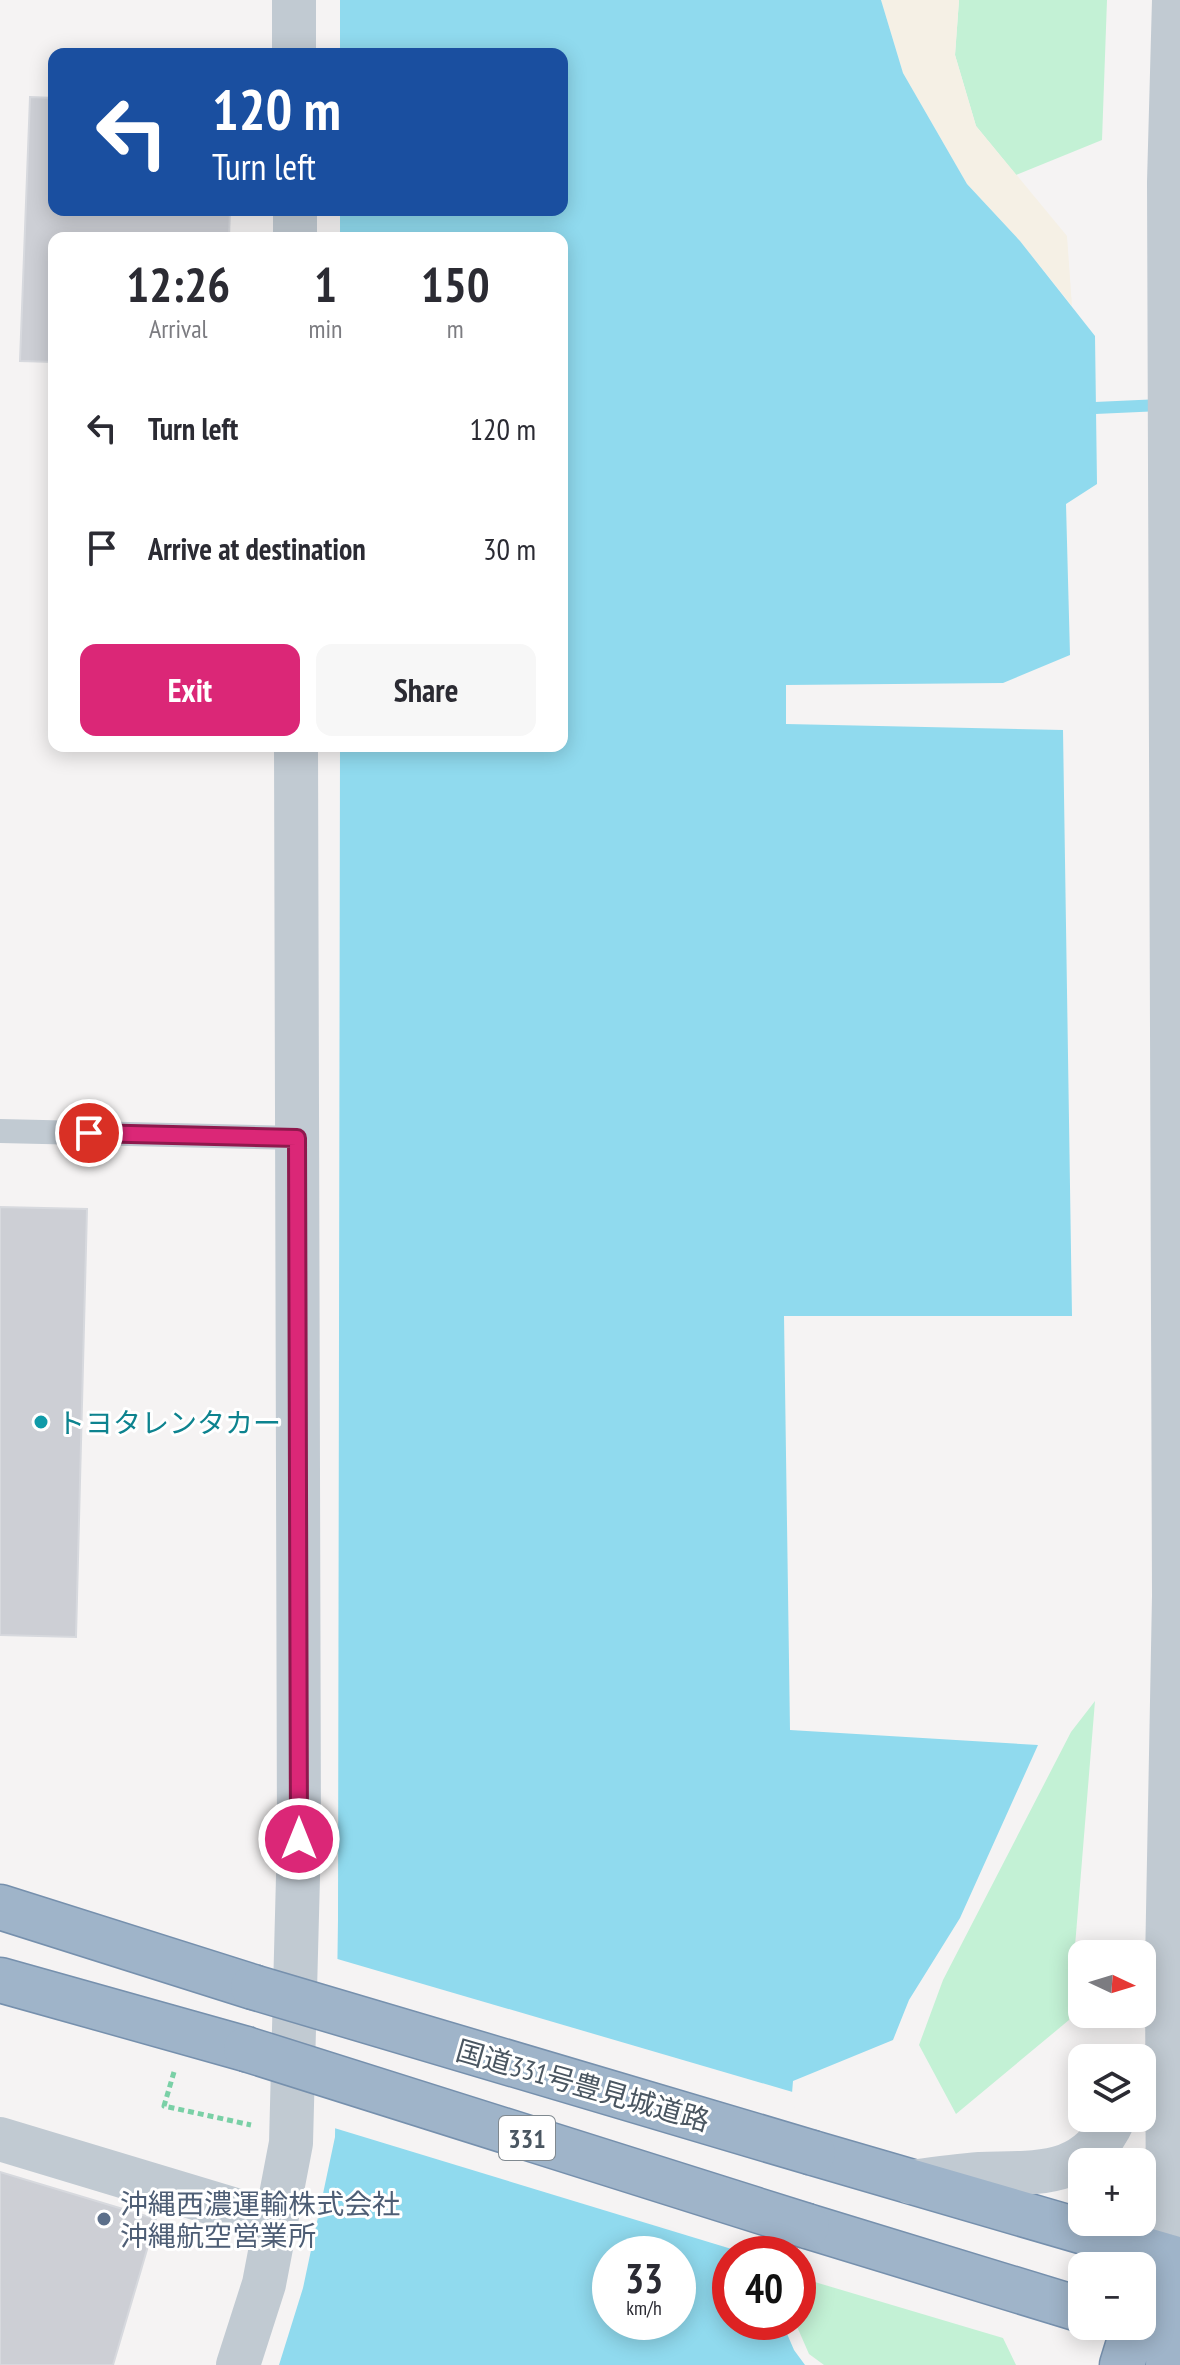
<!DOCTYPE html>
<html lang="en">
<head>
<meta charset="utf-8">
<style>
  :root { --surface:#fff; --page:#f7f7f7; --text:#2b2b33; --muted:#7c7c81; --accent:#db2777 }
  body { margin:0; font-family:"PT Sans Narrow","Noto Sans JP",sans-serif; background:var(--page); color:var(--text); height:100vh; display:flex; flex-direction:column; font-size:30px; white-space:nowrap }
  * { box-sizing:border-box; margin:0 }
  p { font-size:26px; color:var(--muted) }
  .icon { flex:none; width:44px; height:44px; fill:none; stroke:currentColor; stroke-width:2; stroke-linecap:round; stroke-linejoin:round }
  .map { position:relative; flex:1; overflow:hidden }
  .sheet { position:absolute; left:48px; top:232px; width:520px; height:520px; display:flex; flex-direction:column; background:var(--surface); border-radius:16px; box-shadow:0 4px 20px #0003 }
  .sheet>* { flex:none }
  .hud { position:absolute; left:48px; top:48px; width:520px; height:168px; border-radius:16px; box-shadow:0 4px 20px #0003; background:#1a4fa0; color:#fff; overflow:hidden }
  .needle { width:52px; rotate:94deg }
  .tools { position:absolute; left:1068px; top:1940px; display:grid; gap:16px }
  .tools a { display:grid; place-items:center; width:88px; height:88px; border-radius:16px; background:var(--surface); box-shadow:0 4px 20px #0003; font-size:40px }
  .speed { position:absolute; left:592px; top:2236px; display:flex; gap:16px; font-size:40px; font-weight:700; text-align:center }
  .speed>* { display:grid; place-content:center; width:104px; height:104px; border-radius:50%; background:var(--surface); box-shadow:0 4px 20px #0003; line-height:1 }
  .speed small { font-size:20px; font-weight:400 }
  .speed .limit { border:12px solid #d22; background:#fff; color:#111 }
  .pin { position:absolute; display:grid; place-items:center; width:68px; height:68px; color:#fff; margin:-34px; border:4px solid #fff; border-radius:50%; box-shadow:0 2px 8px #0007 }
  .me { position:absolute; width:88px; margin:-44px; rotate:0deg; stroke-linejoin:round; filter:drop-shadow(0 0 6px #0008) }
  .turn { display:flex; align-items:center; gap:28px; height:168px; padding:0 32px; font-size:36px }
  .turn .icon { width:104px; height:104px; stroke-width:2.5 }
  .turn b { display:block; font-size:56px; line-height:68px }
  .eta { display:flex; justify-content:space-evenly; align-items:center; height:136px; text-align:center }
  .eta b { font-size:48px; font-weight:600; line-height:56px }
  .button { display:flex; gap:16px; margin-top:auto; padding:16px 32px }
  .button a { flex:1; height:92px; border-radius:16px; background:var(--accent); color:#fff; font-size:32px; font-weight:600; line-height:92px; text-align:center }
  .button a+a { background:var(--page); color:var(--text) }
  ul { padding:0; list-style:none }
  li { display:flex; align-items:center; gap:24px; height:120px; padding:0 32px }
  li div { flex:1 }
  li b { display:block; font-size:30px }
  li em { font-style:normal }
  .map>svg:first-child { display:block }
</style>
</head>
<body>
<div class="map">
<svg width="1180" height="2365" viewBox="0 0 1180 2365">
  <rect width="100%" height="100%" fill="#f5f3f3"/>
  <!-- green -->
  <path fill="#c3f1d5" d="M959 0H1107L1102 140 1016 175 976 126 955 55Z
    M1095 1701 1069 2020 956 2114 919 2045 943 1980 1071 1732Z
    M798 2277 1003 2338 1016 2365H824L809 2354 795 2322H798Z"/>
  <!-- sand -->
  <path fill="#f5f0e5" d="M881 0H959L955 55 976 126 1067 236 1072 306 1020 241 967 184 903 73Z"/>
  <!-- water -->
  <path fill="#90daee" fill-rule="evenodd" d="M340 0H881L903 73 967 184 1020 241 1095 336 1097 484 1066 504 1070 655 1003 683 786 685V724L1063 730 1072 1316H784L790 1730 1038 1745 960 1918 909 2000 893 2040 793 2081 779 2254H730V2322H782L794 2350 805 2365H279L303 2288 335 2137 338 1919 340 746H562V238H340V210H562V54H340ZM610 2254H678V2322H610Z"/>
  <!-- pier -->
  <path fill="#f5f3f3" d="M334 1958 796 2093 783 2254H748L331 2127Z"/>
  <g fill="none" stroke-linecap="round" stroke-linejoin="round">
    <!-- stream -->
    <path stroke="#90daee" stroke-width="12" d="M1095 408 1161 405"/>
  </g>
  <!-- building -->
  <path fill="#cdcfd5" stroke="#d7d9de" stroke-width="2" d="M30 97 54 98V210H230L229 238H54V362L20 361Z
    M0 1207 87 1209 76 1637 0 1635Z
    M0 2172 156 2219 113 2365H0Z"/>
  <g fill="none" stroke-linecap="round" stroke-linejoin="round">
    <defs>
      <path id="trunk" d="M0 1907 253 1987
        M0 1980 246 2049
        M813 2153 1180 2260
        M807 2226 1082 2310
        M1168 2257 1170 2337 1168 2365
        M1122 2365 1134 2326"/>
    </defs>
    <!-- trunk casing -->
    <use href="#trunk" stroke="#7690ad" stroke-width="47"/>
    <!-- path -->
    <path stroke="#7ad0a6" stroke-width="5" stroke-dasharray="6 4" stroke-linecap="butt" d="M174 2072 164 2106 251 2125"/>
    <!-- service -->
    <path stroke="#c1cad2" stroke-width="24" d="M0 1131 297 1138"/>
    <!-- minor -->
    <path stroke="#c1cad2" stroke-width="44" d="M0 2139 275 2222"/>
    <!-- tertiary -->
    <path stroke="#c1cad2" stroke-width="44" d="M294 0V54
      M295 210V238
      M911 2182C934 2179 957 2176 980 2174 1036 2172 1087 2179 1114 2118
      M1168 2257 1167 1965 1174 1596 1169 182 1174 0
      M238 2365 264 2284 291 2143 299 1839 296 746"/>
    <!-- trunk -->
    <use href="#trunk" stroke="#9fb4c9" stroke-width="44"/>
    <defs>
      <path id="trunk-bridge" d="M253 1987 813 2153
        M246 2049 807 2226"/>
    </defs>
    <!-- trunk-bridge casing -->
    <use href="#trunk-bridge" stroke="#7690ad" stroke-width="47" stroke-linecap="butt"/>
    <!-- trunk-bridge -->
    <use href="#trunk-bridge" stroke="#9fb4c9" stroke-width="44"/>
  </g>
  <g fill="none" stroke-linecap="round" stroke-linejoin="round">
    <defs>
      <path id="route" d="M89 1133 297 1138 299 1839"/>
    </defs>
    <!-- route casing -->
    <use href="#route" stroke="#8e194d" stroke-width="20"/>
    <!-- route -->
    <use href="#route" stroke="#db2777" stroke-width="14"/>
  </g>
  <!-- markers -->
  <circle fill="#0f9aa8" stroke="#fff" stroke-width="3" cx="41" cy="1422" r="8"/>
  <circle fill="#5c6f8a" stroke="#fff" stroke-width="3" cx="104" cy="2219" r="8"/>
  <g text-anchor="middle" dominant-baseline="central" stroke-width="6" stroke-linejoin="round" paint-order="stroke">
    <!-- shield labels -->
    <rect fill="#fff" stroke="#808990" stroke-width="2" x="499" y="2116" width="56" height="44" rx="6"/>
    <g font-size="26" font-weight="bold" fill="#4a5661">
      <text x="527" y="2138">331</text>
    </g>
    <!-- culture labels -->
    <g font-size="28" fill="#0d838f" stroke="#fff" text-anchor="start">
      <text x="57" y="1422">トヨタレンタカー</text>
    </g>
    <!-- street labels -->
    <g font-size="28" fill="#4a5661" stroke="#fff">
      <text transform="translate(583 2085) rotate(16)">国道331号豊見城道路</text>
    </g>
    <!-- service labels -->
    <g font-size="28" fill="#4e5e75" stroke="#fff" text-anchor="start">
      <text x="120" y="2203">沖縄西濃運輸株式会社<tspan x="120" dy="32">沖縄航空営業所</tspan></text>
    </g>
  </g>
</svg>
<div class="tools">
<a><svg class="needle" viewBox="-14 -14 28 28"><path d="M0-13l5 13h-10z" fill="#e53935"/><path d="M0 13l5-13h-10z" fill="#7c7c81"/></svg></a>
<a><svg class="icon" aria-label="layers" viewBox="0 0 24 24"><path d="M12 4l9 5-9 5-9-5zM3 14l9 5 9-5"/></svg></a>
<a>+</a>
<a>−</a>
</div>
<div class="speed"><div>33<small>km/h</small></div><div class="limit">40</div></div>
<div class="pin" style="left:89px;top:1133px;background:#d93025"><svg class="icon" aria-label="arrive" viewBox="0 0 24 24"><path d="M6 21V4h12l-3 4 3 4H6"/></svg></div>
<svg class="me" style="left:299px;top:1839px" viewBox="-20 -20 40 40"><circle r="17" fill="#db2777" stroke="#fff" stroke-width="3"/><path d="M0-11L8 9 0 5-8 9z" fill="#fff"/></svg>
<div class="hud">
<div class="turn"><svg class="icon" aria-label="left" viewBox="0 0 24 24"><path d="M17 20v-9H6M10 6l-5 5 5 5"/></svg><div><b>120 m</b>Turn left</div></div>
</div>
<section class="sheet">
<div class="eta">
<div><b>12:26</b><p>Arrival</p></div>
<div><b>1</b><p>min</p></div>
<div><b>150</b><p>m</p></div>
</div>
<ul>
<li><svg class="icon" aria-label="left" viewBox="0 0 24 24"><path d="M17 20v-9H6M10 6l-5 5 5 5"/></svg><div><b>Turn left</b></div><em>120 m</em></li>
<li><svg class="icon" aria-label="arrive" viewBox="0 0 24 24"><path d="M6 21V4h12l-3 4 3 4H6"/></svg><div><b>Arrive at destination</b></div><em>30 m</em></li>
</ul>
<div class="button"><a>Exit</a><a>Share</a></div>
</section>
</div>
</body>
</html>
